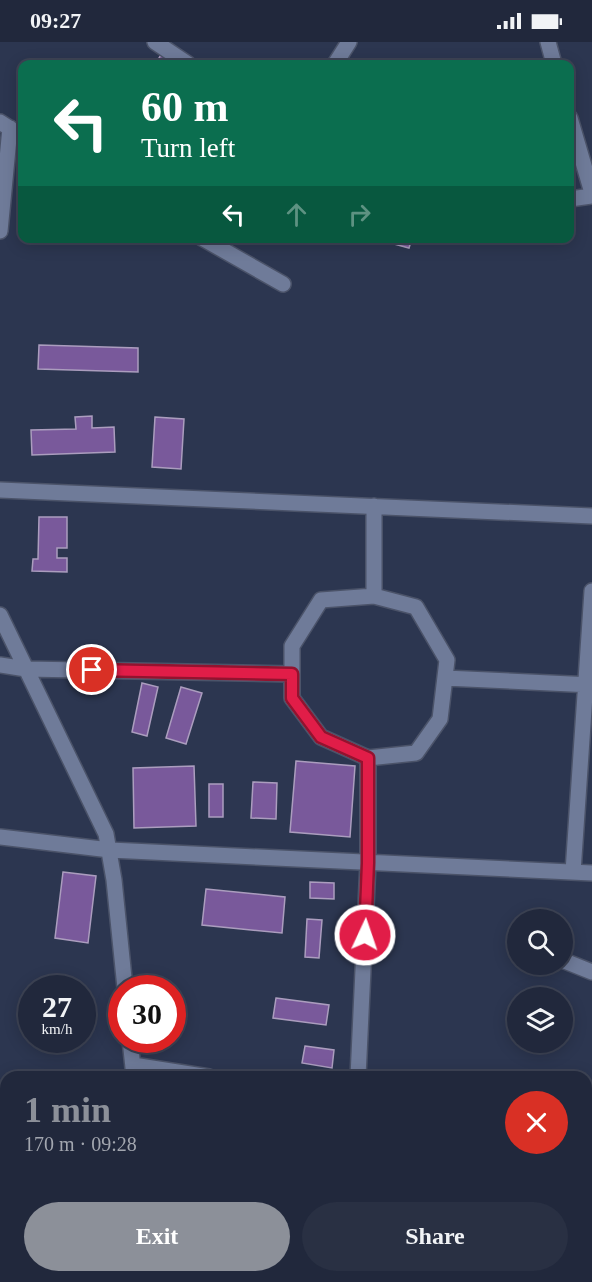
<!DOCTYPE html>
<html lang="en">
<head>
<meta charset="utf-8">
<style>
  :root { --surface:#21283c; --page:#293043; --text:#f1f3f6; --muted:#a2a6af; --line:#3e4456; --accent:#8c9099 }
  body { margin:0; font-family:"Times New Roman",serif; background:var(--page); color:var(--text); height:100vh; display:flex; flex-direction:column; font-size:22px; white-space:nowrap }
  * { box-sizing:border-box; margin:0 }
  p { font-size:20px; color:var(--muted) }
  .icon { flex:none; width:33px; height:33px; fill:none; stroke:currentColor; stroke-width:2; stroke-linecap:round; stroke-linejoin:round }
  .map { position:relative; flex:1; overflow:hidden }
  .drawer { position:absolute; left:0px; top:1029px; width:592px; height:212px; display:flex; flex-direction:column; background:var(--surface); border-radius:18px 18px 0 0; box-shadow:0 3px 15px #0003,0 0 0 2px var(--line) }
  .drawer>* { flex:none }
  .top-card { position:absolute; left:18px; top:18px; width:556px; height:183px; border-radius:12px; box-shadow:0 3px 15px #0003,0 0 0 2px var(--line); background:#0b6e4f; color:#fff; overflow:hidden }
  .tools { position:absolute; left:507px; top:867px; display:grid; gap:12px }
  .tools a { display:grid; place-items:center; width:66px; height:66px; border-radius:50%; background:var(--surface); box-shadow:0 3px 15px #0003,0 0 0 2px var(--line); font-size:30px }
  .speed { position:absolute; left:18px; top:933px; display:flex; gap:12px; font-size:30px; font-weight:700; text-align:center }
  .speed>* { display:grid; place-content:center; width:78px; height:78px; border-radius:50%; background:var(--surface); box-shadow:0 3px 15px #0003,0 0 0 2px var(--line); line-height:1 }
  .speed small { font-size:15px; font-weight:400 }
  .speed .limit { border:9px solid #d22; background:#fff; color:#111 }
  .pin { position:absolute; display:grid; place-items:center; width:51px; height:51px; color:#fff; margin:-26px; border:3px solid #fff; border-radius:50%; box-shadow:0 2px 6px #0007 }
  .me { position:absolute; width:66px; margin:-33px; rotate:3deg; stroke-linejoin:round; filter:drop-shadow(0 0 4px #0008) }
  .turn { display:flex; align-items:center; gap:21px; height:126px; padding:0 24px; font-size:27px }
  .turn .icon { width:78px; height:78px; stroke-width:2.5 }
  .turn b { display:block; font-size:42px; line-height:51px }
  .lanes { display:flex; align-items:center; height:57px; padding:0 24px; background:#0003; justify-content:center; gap:30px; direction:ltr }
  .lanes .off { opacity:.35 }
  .round { display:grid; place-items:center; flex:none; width:63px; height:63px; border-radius:32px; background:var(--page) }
  .headline { display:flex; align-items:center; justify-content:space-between; height:102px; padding:0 24px }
  h1 { font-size:36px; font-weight:600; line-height:45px; color:var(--accent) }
  .cta { display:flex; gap:12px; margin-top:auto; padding:12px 24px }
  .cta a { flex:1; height:69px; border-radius:36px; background:var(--accent); color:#fff; font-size:24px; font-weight:600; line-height:69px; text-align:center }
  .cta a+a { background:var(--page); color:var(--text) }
  .status { display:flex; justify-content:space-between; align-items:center; height:42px; padding:0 30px; background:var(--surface); direction:ltr }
  .status svg { height:16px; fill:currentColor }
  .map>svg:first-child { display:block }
</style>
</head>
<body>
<div class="status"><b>09:27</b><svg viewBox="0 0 49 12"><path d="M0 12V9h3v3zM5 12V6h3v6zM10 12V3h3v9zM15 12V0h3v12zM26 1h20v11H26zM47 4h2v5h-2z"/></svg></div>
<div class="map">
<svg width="592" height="1240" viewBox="0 0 592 1240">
  <rect width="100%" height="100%" fill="#2c3650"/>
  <!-- building -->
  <path fill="#79599b" stroke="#ab9dbe" stroke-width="1.5" d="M161 13 176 22H155Z
    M396 196H412L409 206 394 202Z
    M39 303 138 306V330L38 327Z
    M92 374V386L114 385 115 410 32 413 31 388 76 387 75 375Z
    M155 375 184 377 181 427 152 425Z
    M39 475H67V506H57V516H67V530L32 529 33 517H38Z
    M142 641 158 645 147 694 132 690Z
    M181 645 202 651 186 702 166 696Z
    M296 719 355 724 350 795 290 790Z
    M194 724 196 784 134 786 133 726Z
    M253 740 277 741 276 777 251 776Z
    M209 742H223V775H209Z
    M63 830 96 834 88 901 55 896Z
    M310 840 334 841V857L310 856Z
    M206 847 285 855 282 891 202 883Z
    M307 877 322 878 319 916 305 915Z
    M276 956 329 963 326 983 273 976Z
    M305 1004 334 1008 332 1026 302 1021Z
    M0 1071 6 1072V1234H12V1240H0Z
    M589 1176 592 1177V1217L586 1215V1182Z
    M148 1234H203L202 1240H147Z
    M512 1234H531L540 1240H510Z"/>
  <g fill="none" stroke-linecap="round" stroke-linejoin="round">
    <defs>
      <path id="minor" d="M155 0 188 22
        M548 0 554 22
        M335 22 349 0
        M570 76 592 151
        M0 80 22 94
        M570 157 592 154
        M0 189 10 86
        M202 196 283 242
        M0 448 592 474
        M374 464V554
        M0 573 106 792 114 838 125 946
        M0 623 26 627 292 632
        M445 636 592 643
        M0 795 110 808 592 831
        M573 830 592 549
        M517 899H518
        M562 918 592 930
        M130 998 134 1035
        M133 1023 209 1035
        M358 1035 368 821V716L416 711 440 677 447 618 416 565 374 554 321 558 292 604V656L321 695 368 716
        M586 1166 592 1169
        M123 1240 124 1234
        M318 1240 319 1234"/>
    </defs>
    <!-- minor casing -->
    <use href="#minor" stroke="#4b5369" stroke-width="18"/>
    <!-- minor -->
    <use href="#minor" stroke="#6f7b99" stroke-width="15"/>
  </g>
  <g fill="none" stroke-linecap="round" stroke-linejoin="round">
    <defs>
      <path id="route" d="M92 628 292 632V656L321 695 368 716V821L365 893"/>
    </defs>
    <!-- route casing -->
    <use href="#route" stroke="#92132f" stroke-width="15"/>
    <!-- route -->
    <use href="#route" stroke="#e11d48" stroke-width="10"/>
  </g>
</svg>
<div class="tools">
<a><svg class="icon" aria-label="search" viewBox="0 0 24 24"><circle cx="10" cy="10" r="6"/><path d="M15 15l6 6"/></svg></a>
<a><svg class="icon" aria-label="layers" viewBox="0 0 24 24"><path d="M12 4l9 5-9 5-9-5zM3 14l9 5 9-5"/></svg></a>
</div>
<div class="speed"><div>27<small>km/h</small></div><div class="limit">30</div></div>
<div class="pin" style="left:92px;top:628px;background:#d93025"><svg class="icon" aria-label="arrive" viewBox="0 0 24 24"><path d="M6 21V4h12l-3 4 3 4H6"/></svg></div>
<svg class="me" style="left:365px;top:893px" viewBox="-20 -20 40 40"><circle r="17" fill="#e11d48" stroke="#fff" stroke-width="3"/><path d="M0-11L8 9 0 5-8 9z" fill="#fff"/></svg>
<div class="top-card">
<div class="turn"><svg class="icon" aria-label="left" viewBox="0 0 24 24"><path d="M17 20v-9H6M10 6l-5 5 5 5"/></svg><div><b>60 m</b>Turn left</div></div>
<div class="lanes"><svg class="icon" aria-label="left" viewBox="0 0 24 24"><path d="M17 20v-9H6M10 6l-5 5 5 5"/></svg><svg class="icon off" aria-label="ahead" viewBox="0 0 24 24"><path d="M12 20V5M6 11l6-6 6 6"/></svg><svg class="icon off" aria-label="right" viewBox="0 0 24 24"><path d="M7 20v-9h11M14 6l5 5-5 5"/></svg></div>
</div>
<section class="drawer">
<div class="headline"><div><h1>1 min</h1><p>170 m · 09:28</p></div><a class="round" style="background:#d93025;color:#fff"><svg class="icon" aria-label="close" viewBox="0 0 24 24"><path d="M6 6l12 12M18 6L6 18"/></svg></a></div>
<div class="cta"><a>Exit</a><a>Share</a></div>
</section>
</div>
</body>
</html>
